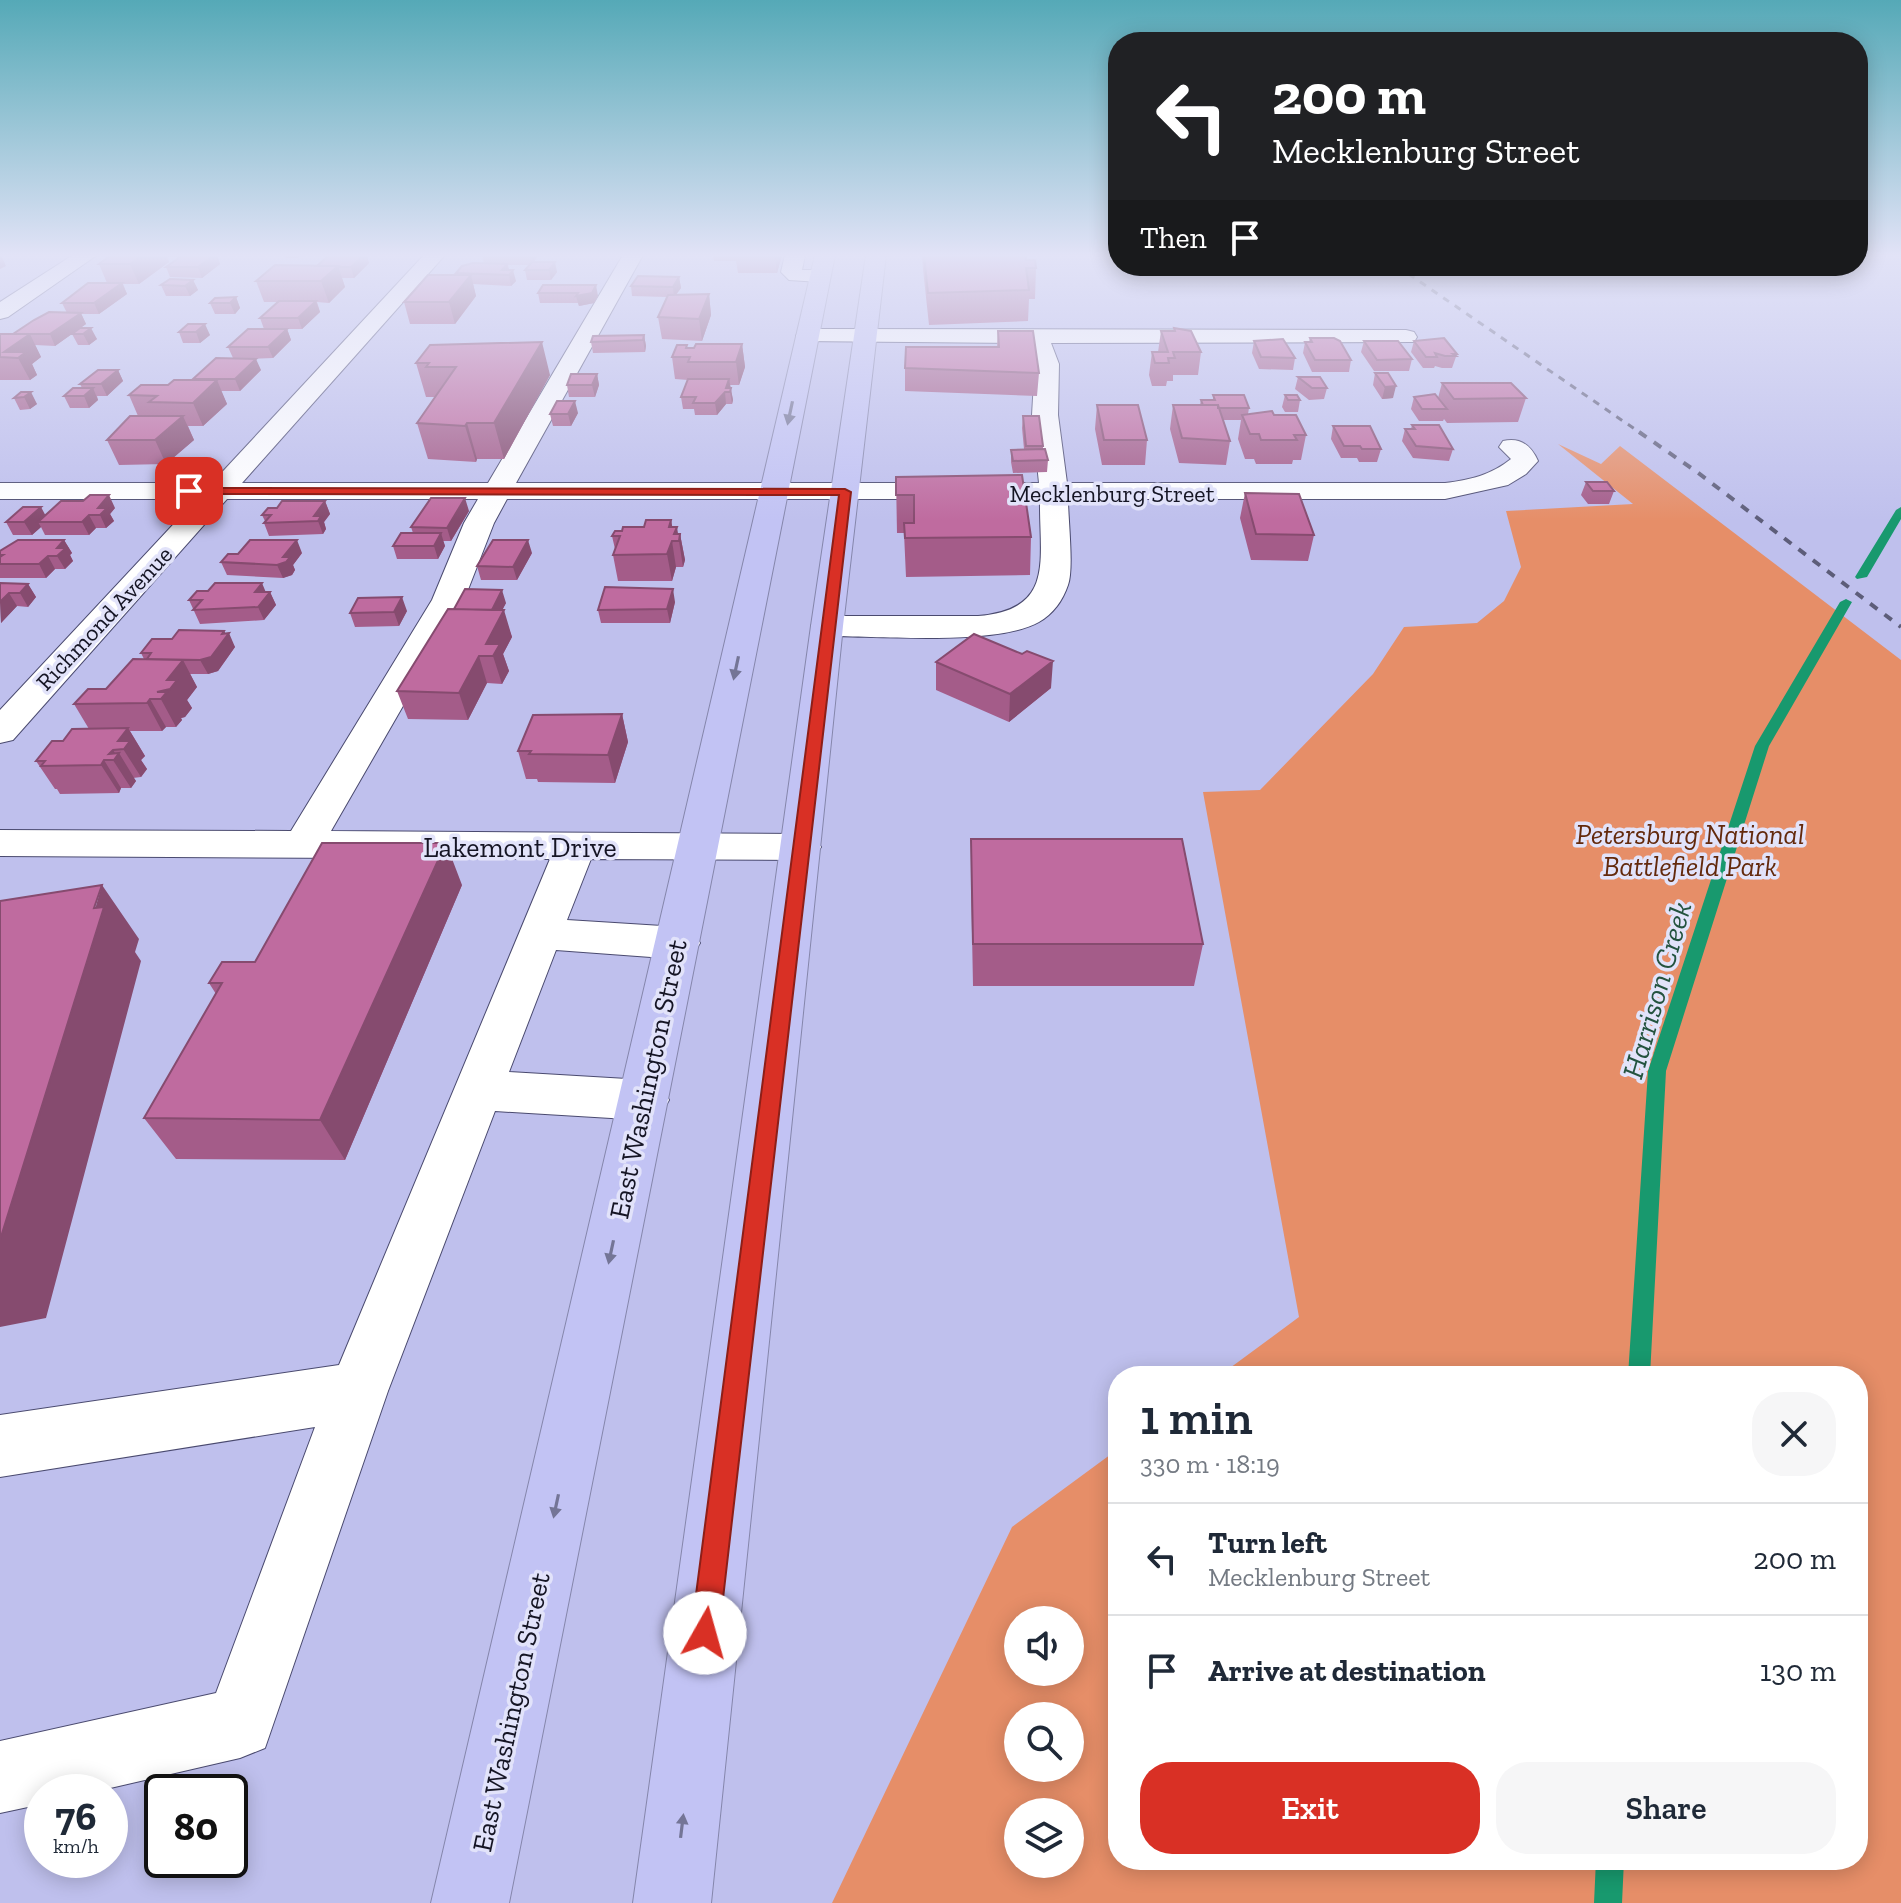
<!DOCTYPE html>
<html lang="en">
<head>
<meta charset="utf-8">
<style>
  :root { --surface:#fff; --page:#f6f6f7; --text:#1f2937; --muted:#747a83; --line:#e0e1e3; --accent:#d93025 }
  body { margin:0; font-family:"Zilla Slab",serif; background:var(--page); color:var(--text); height:100vh; display:flex; flex-direction:column; font-size:30px; white-space:nowrap }
  * { box-sizing:border-box; margin:0 }
  p { font-size:26px; color:var(--muted) }
  .icon { flex:none; width:44px; height:44px; fill:none; stroke:currentColor; stroke-width:2; stroke-linecap:round; stroke-linejoin:round }
  .map { position:relative; flex:1; overflow:hidden }
  .sheet { position:absolute; left:1108px; top:1366px; width:760px; height:504px; display:flex; flex-direction:column; background:var(--surface); border-radius:32px; box-shadow:0 4px 20px #0003 }
  .sheet>* { flex:none }
  .guide { position:absolute; left:1108px; top:32px; width:760px; height:244px; border-radius:32px; box-shadow:0 4px 20px #0003; background:#202124; color:#fff; overflow:hidden }
  .controls { position:absolute; left:1004px; top:1606px; display:grid; gap:16px }
  .controls a { display:grid; place-items:center; width:80px; height:80px; border-radius:50%; background:var(--surface); box-shadow:0 4px 20px #0003; font-size:40px }
  .speed { position:absolute; left:24px; top:1774px; display:flex; gap:16px; font-size:40px; font-weight:700; text-align:center }
  .speed>* { display:grid; place-content:center; width:104px; height:104px; border-radius:50%; background:var(--surface); box-shadow:0 4px 20px #0003; line-height:1 }
  .speed small { font-size:20px; font-weight:400 }
  .speed .limit { border:4px solid #111; border-radius:12px; background:#fff; color:#111 }
  .pin { position:absolute; display:grid; place-items:center; width:68px; height:68px; color:#fff; margin:-34px; border-radius:16px; box-shadow:0 4px 12px #0006 }
  .me { position:absolute; width:88px; margin:-44px; rotate:7deg; stroke-linejoin:round; filter:drop-shadow(0 0 6px #0008) }
  .turn { display:flex; align-items:center; gap:28px; height:168px; padding:0 32px; font-size:36px }
  .turn .icon { width:104px; height:104px; stroke-width:2.5 }
  .turn b { display:block; font-size:56px; line-height:68px }
  .then { display:flex; align-items:center; height:76px; padding:0 32px; background:#0003; gap:16px; font-size:30px }
  .round { display:grid; place-items:center; flex:none; width:84px; height:84px; border-radius:32px; background:var(--page) }
  .summary { display:flex; align-items:center; justify-content:space-between; height:136px; padding:0 32px }
  h1 { font-size:48px; font-weight:600; line-height:60px }
  .button { display:flex; gap:16px; margin-top:auto; padding:16px 32px }
  .button a { flex:1; height:92px; border-radius:32px; background:var(--accent); color:#fff; font-size:32px; font-weight:600; line-height:92px; text-align:center }
  .button a+a { background:var(--page); color:var(--text) }
  ul { padding:0; list-style:none }
  li { display:flex; align-items:center; gap:24px; height:112px; padding:0 32px; border-top:2px solid var(--line) }
  li div { flex:1 }
  li b { display:block; font-size:30px }
  li em { font-style:normal }
  .map>svg:first-child { display:block }
</style>
</head>
<body>
<div class="map">
<svg width="1901" height="1903" viewBox="0 0 1901 1903">
  <rect width="100%" height="100%" fill="#bfc0ed"/>
  <!-- green -->
  <path fill="#e68e68" fill-rule="evenodd" d="M1558 444 1601 464 1620 446 1901 660V1903H832L1012 1527 1118 1449V1860H1858V1376H1219L1299 1317 1203 792 1260 790 1373 674 1404 627 1477 623 1504 601 1521 567 1506 511 1633 504ZM1018 1620H1070V1672H1018ZM1018 1716H1070V1768H1018ZM1018 1812H1070V1864H1018Z"/>
  <g fill="none" stroke-linecap="round" stroke-linejoin="round">
    <!-- stream -->
    <path fill="#18996e" fill-rule="evenodd" d="M1901 507V519L1867 577 1857 579 1855 577 1896 510Z
      M1846 599 1852 602 1769 746 1666 1071 1650 1376H1628L1648 1071 1755 746 1840 602Z
      M1596 1860H1624L1622 1903H1594Z"/>
    <defs>
      <path id="minor" d="M73 255H97L8 317 0 319V302Z
        M424 255H445L242 483H488L623 255H643L516 483H1039L1032 415 1035 364 1028 343 799 341 796 336 799 331 807 329 1406 330 1414 332 1417 337 1414 342 1051 343 1059 364 1058 415 1067 483H1445C1470 480 1491 475 1511 459L1499 447 1503 441C1520 437 1531 445 1538 461L1526 474 1508 485 1445 499H1068C1068 519 1074 569 1068 585 1063 600 1053 614 1039 622 997 646 878 636 827 636L815 633 811 626 815 619 827 616H978C1056 610 1039 559 1040 499H507L494 523 464 600 331 831 801 834 815 838 821 847 815 856 801 860 591 859 567 920 678 927 693 932 700 943 693 954 678 959 556 950 509 1072 644 1080 661 1086 669 1100 661 1114 644 1120 495 1111 388 1391 265 1748 240 1758 93 1792H42V1804L0 1813V1741L216 1693 315 1427 0 1477V1415L339 1365 550 859 0 856V830L291 831 432 600 464 523 478 499H227L13 740 0 743V710L197 499H0V483H212Z
        M785 255H805L802 270H820L830 276 820 282 789 280 781 272Z"/>
      <path id="highway" d="M815 255H835L509 1903H431Z
        M866 255H886L843 626 711 1903H633L811 626Z"/>
    </defs>
    <!-- minor casing -->
    <use href="#minor" stroke="#4a4a6f" stroke-width="2"/>
    <!-- highway casing -->
    <use href="#highway" stroke="#8586ab" stroke-width="2"/>
    <!-- minor -->
    <use href="#minor" fill="#fff" fill-rule="evenodd"/>
    <!-- highway -->
    <use href="#highway" fill="#c2c3f4" fill-rule="evenodd"/>
    <!-- rail-far1 -->
    <path stroke="#5d5d79" stroke-width="3" stroke-dasharray="7 7" stroke-linecap="butt" d="M1397 266 1642 434"/>
    <!-- rail -->
    <path stroke="#5d5d79" stroke-width="4" stroke-dasharray="9 9" stroke-linecap="butt" d="M1639 432 1697 472 1901 627"/>
  </g>
  <!-- wall -->
  <path fill="#a45c89" d="M111 255H179L176 257H167L169 262 139 284H123L127 294 99 314H81L86 324 55 346 35 345 41 357 32 364 37 375 30 380H0V334H13L67 313 62 303 107 283 99 264Z
    M183 255H217L220 264 202 278 170 277 166 267Z
    M285 255H301L298 258H286Z
    M325 255H377L367 256 369 263 354 278H342L345 287 329 303 317 302 320 312 302 329H287L291 340 273 358 246 359 261 370 240 391H221L227 404 203 426H188L194 440 166 464 119 465 107 440 138 416 129 395 194 380 193 379 233 358 228 347 264 329 260 318 277 302H264L256 281 317 266 328 256Z
    M482 255H538L534 262 557 272 551 280H527L525 270 529 265H508L509 270 516 281 511 286 473 284 476 296 455 324H410L404 302 457 275 456 273 484 264Z
    M713 255H782L777 273H738L736 261H714Z
    M922 255H1026V260L1036 268 1035 299H1029L1028 321 929 325 923 269Z
    M679 277 681 288 676 295 709 294 711 315 702 341 662 339 658 317 667 297 632 296 631 286Z
    M193 280 198 290 190 296H166L161 285Z
    M543 285 598 296 594 303 579 306 578 303H540L538 293Z
    M236 297 240 308 235 314H215L210 303Z
    M188 324 210 335 200 343H183L179 332Z
    M80 328 97 339 89 345H78L72 334Z
    M1174 328 1201 352 1198 375H1173V381H1167L1166 386H1152L1149 375 1152 352H1158L1161 331H1174Z
    M998 331 1039 373 1037 396 905 391V368L997 347Z
    M644 335 646 346 645 352 593 353 591 342Z
    M1310 338 1351 360 1349 372H1312L1303 353 1305 342H1309Z
    M1254 341 1295 358 1293 370 1259 369 1252 353Z
    M1364 341 1412 359 1409 371H1374L1361 352Z
    M1414 341 1457 354 1452 368H1442L1435 366 1434 368H1423L1411 352Z
    M742 344 745 367 739 385H730L733 400 732 404H726L717 415H695L694 409H683L681 397 688 380 675 379 672 357 688 348Z
    M430 345 550 375 504 459H477L476 462 428 459 417 423 435 397H426L416 363Z
    M118 370 123 381 107 396H97L98 400 89 408H70L64 396 82 388 80 384Z
    M1375 373 1393 398 1382 399 1373 385Z
    M597 374 599 385 595 397H569L567 385Z
    M1298 377 1327 388 1324 399 1309 400 1295 389Z
    M1442 383 1526 398 1518 422 1447 423 1444 419 1443 421H1419L1411 409 1414 397 1438 398Z
    M21 392 37 404 30 409 20 410 14 398Z
    M1213 395 1249 408 1248 414 1274 415 1306 435 1301 460H1293L1292 464H1256L1254 459H1245L1238 439 1241 420H1223L1230 441 1226 465 1179 463 1170 429 1173 405H1200L1201 400H1213Z
    M1285 395 1300 400 1298 412H1285L1282 407Z
    M1097 405 1147 440 1145 465H1102L1095 429Z
    M578 413 571 426H553L550 414Z
    M1023 416 1043 446V449L1048 460 1047 472 1013 473 1011 462V450L1024 449 1022 428Z
    M1412 425 1453 449 1449 461 1413 458 1402 441 1405 429H1411Z
    M1333 426 1381 449 1377 462H1359L1357 458H1341L1331 439Z
    M896 477 1031 537 1030 575 906 577 904 533H897Z
    M1586 482 1614 491 1609 504H1588L1581 495Z
    M1245 493 1314 535 1308 561 1251 560 1240 518Z
    M325 501 330 514 324 522 326 529 323 534 269 536 264 523 265 521 262 515 277 508Z
    M115 508 110 514 114 521 106 528H96L89 535H45L41 527 32 535H13L6 522 46 515Z
    M469 511 451 541H443L445 546 438 559H397L393 546 413 533 411 527Z
    M671 520 672 527 678 534H680L685 560 683 567H676L672 581H618L613 555 615 549 612 536Z
    M64 540 72 553 70 555 73 561 65 569H55L46 578H0V551Z
    M302 553 293 565 295 570 292 575 283 578 227 575 221 562Z
    M532 553 517 580H481L477 566Z
    M0 583 28 584 36 597 28 607 17 606 1 623Z
    M266 592H270L276 605 264 620 200 624 189 600Z
    M675 602 670 623H601L598 610Z
    M506 603 502 610 512 637 503 654 509 671 502 684 487 683 468 720 408 719 397 691 454 609Z
    M407 611 399 626 355 627 350 613Z
    M224 631 235 647 218 671 208 674H190L197 687 187 700 192 708 185 717 181 718 182 720 176 727H166L162 731H130L145 756 141 760 147 769 141 777 133 778 136 781 131 788H121L119 793 60 794 57 789H55L36 761 63 741 89 729 74 704 106 689 144 659 141 653 172 639Z
    M936 662 1051 688 1009 722 936 690Z
    M622 714 628 742 615 783 538 782 537 779H526L518 751Z
    M971 839 1203 944 1194 986H973L971 881Z
    M462 885 345 1160 176 1159 144 1118 216 994 209 983 255 962Z"/>
  <!-- shaded-wall -->
  <path fill="#864b6f" d="M1 255 6 266 0 269V256Z
    M142 255H166L169 262 139 284 130 264Z
    M214 255H217L220 264 202 278 198 267Z
    M364 255H366L369 263 354 278 351 267Z
    M529 255H538L532 265Z
    M775 255H782L777 273Z
    M555 262 557 272 551 280 549 270Z
    M507 264 510 274 513 270 516 281 511 286 509 275 502 270Z
    M338 266 345 287 329 303 321 281Z
    M471 275 476 296 455 324 449 302Z
    M679 277 681 288 674 297 673 287Z
    M193 280 198 290 190 296 185 286Z
    M122 283 127 294 99 314 94 303Z
    M596 285 598 296 594 303 579 306 576 296Z
    M709 294 711 315 702 341 699 319Z
    M236 297 240 308 235 314 230 303Z
    M316 301 320 312 302 329 298 318Z
    M81 313 86 324 55 346 50 334Z
    M205 324 210 335 200 343 196 332Z
    M91 328 97 339 89 345 83 334Z
    M287 329 291 340 273 358 268 347Z
    M30 334 41 357 32 364 37 375 30 380 18 358 4 352Z
    M644 335 646 346 645 352 643 340Z
    M542 342 550 375 504 459 494 423Z
    M742 344 745 367 739 385 736 362Z
    M256 359 261 370 240 391 235 379Z
    M118 370 123 381 107 396 101 384Z
    M597 374 599 385 595 397 592 385Z
    M729 379 733 400 732 404 730 392 726 388Z
    M217 380 227 404 203 426 193 403Z
    M1396 386 1393 398 1382 399 1385 387Z
    M93 388 98 400 89 408 84 396Z
    M31 392 37 404 30 409 24 397Z
    M725 392 726 404 717 415 715 403Z
    M575 401 578 413 571 426 568 414Z
    M183 416 194 440 166 464 155 440Z
    M467 423 477 459 476 462 465 426Z
    M109 495 115 508 110 514 114 521 106 528 100 515 98 508Z
    M465 498 469 511 451 541 447 528Z
    M325 501 330 514 324 522 326 529 323 534 318 521 314 516Z
    M41 507 48 520 38 522 41 527 32 535 24 522Z
    M89 515 96 528 89 535 82 522Z
    M671 520 675 541H672L676 567 672 581 667 554 669 527Z
    M677 527 679 540 680 534 685 560 683 567 679 541 674 534Z
    M441 533 445 546 438 559 434 546Z
    M64 540 72 553 70 555 73 561 65 569 57 556V548Z
    M297 540 302 553 293 565 295 570 292 575 283 578 277 565Z
    M528 540 532 553 517 580 513 567Z
    M48 556 55 569 46 578 39 564Z
    M262 583 267 595 270 592 276 605 264 620 258 607 255 592Z
    M28 584 36 597 28 607 20 593Z
    M673 589 675 602 670 623 667 609Z
    M502 590 506 603 494 626 490 612Z
    M9 593 17 606 1 623 0 602Z
    M402 597 407 611 399 626 394 612Z
    M504 610 512 637 503 654 509 671 502 684 493 656 486 644Z
    M224 631 227 636 229 633 235 647 218 671 208 674 200 660Z
    M479 656 487 683 468 720 459 693Z
    M183 660 197 687 187 700 192 708 185 717 181 718 182 720 176 727 157 692Z
    M1053 661 1051 688 1009 722 1010 694Z
    M150 699 166 727 162 731 147 703Z
    M622 714 628 742 615 783 608 755Z
    M128 728 145 756 141 760 147 769 141 777 118 741Z
    M113 750 117 756 119 753 136 781 131 788 109 754Z
    M104 760 121 788 119 793 101 765Z
    M446 843 462 885 345 1160 320 1120Z
    M102 885 139 939 135 952 141 961 46 1318 0 1327V1240Z"/>
  <!-- building -->
  <path fill="#bf6b9f" stroke="#864b6f" stroke-width="2" d="M111 255H142L130 264H99Z
    M183 255H214L198 267H166Z
    M329 255H364L351 267H339L338 266H317Z
    M924 255H1026V260H1035L1036 268H1026L1029 290 928 293Z
    M532 262H555L549 270H525Z
    M473 263 507 264 502 270H513L509 275 456 273 462 266Z
    M275 265 338 266 321 281H256Z
    M428 275H471L449 302H404Z
    M638 276 679 277 673 287 631 286Z
    M170 279 193 280 185 286 161 285Z
    M88 283H122L94 303H62Z
    M543 285H596L592 293 576 296 578 293H538Z
    M709 294 699 319 658 317 668 295Z
    M236 297 230 303H210L215 298Z
    M279 301H316L298 318H260Z
    M49 312 81 313 50 334H13L34 320Z
    M188 324H205L196 332H179Z
    M80 328H91L83 334H72Z
    M1174 328 1191 331 1201 352H1173L1175 358H1168L1169 363H1155L1152 352H1168L1161 331H1175Z
    M248 329H287L268 347H228Z
    M998 331H1033L1039 373 905 368 906 347H999Z
    M0 334H30L4 352H26L18 358 0 357Z
    M644 335 643 340 591 342 593 336Z
    M1310 338H1334L1340 341 1351 360H1315L1305 342H1312Z
    M1444 338 1457 354H1453L1456 356H1445L1435 353 1437 357H1426L1414 341Z
    M1283 339 1295 358 1261 357 1254 341Z
    M1364 341H1398L1412 359 1377 360Z
    M542 342 494 423H467L465 426 417 423 456 367H426L429 363H416L430 345Z
    M696 344H742L736 362H688L690 357H672L677 345H687L686 348H694Z
    M216 358 256 359 235 379H193Z
    M98 370H118L101 384H80Z
    M1375 373H1388L1396 386 1385 387Z
    M571 374H597L592 385H567Z
    M1298 377H1320L1327 388H1312Z
    M688 379H729L726 388H731L730 392H725L715 403H693L696 397H681Z
    M174 380H217L193 403 149 402 157 396 129 395 141 385H168Z
    M1442 383H1511L1526 398 1454 399Z
    M73 388H93L84 396H64Z
    M21 392H31L24 397 14 398Z
    M1435 394 1447 409H1422L1414 397Z
    M1213 395H1244L1249 408H1218V405H1203L1201 400H1215Z
    M1285 395H1297L1300 400H1288Z
    M557 401H575L568 414H550Z
    M1097 405H1138L1147 440H1104Z
    M1173 405H1218L1230 441 1182 438Z
    M1272 411 1274 415H1296L1306 435H1294L1297 440H1261L1259 434H1250L1242 415Z
    M130 416H183L155 440H107Z
    M1023 416H1039L1043 446H1026Z
    M1412 425H1439L1453 449 1416 446 1405 429H1415Z
    M1333 426H1370L1381 449H1362L1360 446H1344Z
    M1045 449 1048 460 1013 461 1011 450Z
    M1022 475 1031 537 905 538 904 523H914V495H896V477Z
    M1586 482H1607L1614 491H1593Z
    M1245 493 1299 494 1314 535 1256 534Z
    M90 495H109L98 508H107L100 515H89L82 522H38L61 501H83Z
    M431 498H465L447 528 411 527Z
    M282 501H325L314 516H321L318 521 264 523 271 515H262L268 508H277Z
    M23 507H41L24 522H6Z
    M646 520H671L669 527H677L674 534H680L679 541H672L667 554 613 555 620 536H612L615 531H622L623 527H644Z
    M401 533H441L434 546H393Z
    M18 540H64L57 548H66L57 556H48L39 564H0V557L3 555H0V551Z
    M250 540H297L283 557H290L286 562 277 565 221 562 228 554H238Z
    M493 540H528L513 567 477 566Z
    M0 583 28 584 20 593H9L0 602Z
    M215 583H262L255 592H270L258 607 193 610 202 600H189L197 591H208Z
    M605 587 673 589 667 609 598 610Z
    M465 589 502 590 492 610 454 609Z
    M402 597 394 612 350 613 358 598Z
    M448 609 504 610 486 644H500L493 656H479L459 693 397 691Z
    M179 630 224 631 222 634 229 633 211 657 200 660 147 659 151 653H141L152 639H172Z
    M974 634 1022 654 1027 651 1053 661 1010 694 936 662Z
    M133 659 183 660 167 680H177L170 689 157 692H167L161 699H150L147 703 74 704 88 689H106Z
    M622 714 608 755 529 754 531 751H518L533 715Z
    M128 728 118 741H130L124 749 113 750 109 754 119 753 114 760H104L101 765 41 766 45 761H36L52 741H63L72 729Z
    M971 839H1182L1203 944H973Z
    M322 843H446L320 1120 144 1118 222 983H209L222 962H255Z
    M102 885 94 908 104 907 0 1240V901Z"/>
  <!-- one-way arrows -->
  <defs><path id="oneway-solid" d="M-6-.8H1V-3.2L6.5 0L1 3.2V.8H-6Z" transform="scale(2)"/></defs>
  <g fill="#747596">
    <use href="#oneway-solid" transform="translate(790 413) rotate(102)"/>
    <use href="#oneway-solid" transform="translate(736 668) rotate(102)"/>
    <use href="#oneway-solid" transform="translate(611 1252) rotate(102)"/>
    <use href="#oneway-solid" transform="translate(556 1506) rotate(102)"/>
    <use href="#oneway-solid" transform="translate(682 1826) rotate(-83)"/>
  </g>
  <!-- sky -->
  <linearGradient id="sky" x2="0" y2="1"><stop stop-color="#55a9b7"/><stop offset="0.49" stop-color="#e2e3f7"/><stop offset="1" stop-color="#e2e3f7" stop-opacity="0"/></linearGradient>
  <rect width="1901" height="521" fill="url(#sky)"/>
  <!-- route -->
  <path fill="#d93025" stroke="#8d1f18" stroke-width="2" d="M185 488 845 489 851 492 719 1633 715 1642 705 1647 696 1642 691 1633 839 495 189 494 185 493Z"/>
  <g text-anchor="middle" dominant-baseline="central" stroke-width="7" stroke-linejoin="round" paint-order="stroke">
    <!-- far-street labels -->
    <g font-size="24" fill="#151524" stroke="#e2e3fa">
      <text x="1112" y="493">Mecklenburg Street</text>
      <text transform="translate(104 618) rotate(-47)">Richmond Avenue</text>
    </g>
    <!-- park labels -->
    <g font-size="28" font-style="italic" fill="#63290c" stroke="#e2e3fa">
      <text x="1690" y="834">Petersburg National<tspan x="1690" dy="32">Battlefield Park</tspan></text>
    </g>
    <!-- street labels -->
    <g font-size="28" fill="#151524" stroke="#e2e3fa">
      <text x="520" y="847">Lakemont Drive</text>
      <text transform="translate(648 1079) rotate(-78)">East Washington Street</text>
      <text transform="translate(511 1712) rotate(-78)">East Washington Street</text>
    </g>
    <!-- water labels -->
    <g font-size="30" font-style="italic" fill="#24533f" stroke="#e2e3fa">
      <text transform="translate(1657 990) rotate(-74)">Harrison Creek</text>
    </g>
  </g>
</svg>
<div class="controls">
<a><svg class="icon" aria-label="sound" viewBox="0 0 24 24"><path d="M4 9h4l5-4v14l-5-4H4zM17 9q2 3 0 6"/></svg></a>
<a><svg class="icon" aria-label="search" viewBox="0 0 24 24"><circle cx="10" cy="10" r="6"/><path d="M15 15l6 6"/></svg></a>
<a><svg class="icon" aria-label="layers" viewBox="0 0 24 24"><path d="M12 4l9 5-9 5-9-5zM3 14l9 5 9-5"/></svg></a>
</div>
<div class="speed"><div>76<small>km/h</small></div><div class="limit">80</div></div>
<div class="pin" style="left:189px;top:491px;background:#d93025"><svg class="icon" aria-label="arrive" viewBox="0 0 24 24"><path d="M6 21V4h12l-3 4 3 4H6"/></svg></div>
<svg class="me" style="left:705px;top:1633px" viewBox="-20 -20 40 40"><circle r="19" fill="#fff"/><path d="M0-13L10 11 0 6-10 11z" fill="#d93025"/></svg>
<div class="guide">
<div class="turn"><svg class="icon" aria-label="left" viewBox="0 0 24 24"><path d="M17 20v-9H6M10 6l-5 5 5 5"/></svg><div><b>200 m</b>Mecklenburg Street</div></div>
<div class="then">Then<svg class="icon" aria-label="arrive" viewBox="0 0 24 24"><path d="M6 21V4h12l-3 4 3 4H6"/></svg></div>
</div>
<section class="sheet">
<div class="summary"><div><h1>1 min</h1><p>330 m · 18:19</p></div><a class="round"><svg class="icon" aria-label="close" viewBox="0 0 24 24"><path d="M6 6l12 12M18 6L6 18"/></svg></a></div>
<ul>
<li><svg class="icon" aria-label="left" viewBox="0 0 24 24"><path d="M17 20v-9H6M10 6l-5 5 5 5"/></svg><div><b>Turn left</b><p>Mecklenburg Street</p></div><em>200 m</em></li>
<li><svg class="icon" aria-label="arrive" viewBox="0 0 24 24"><path d="M6 21V4h12l-3 4 3 4H6"/></svg><div><b>Arrive at destination</b></div><em>130 m</em></li>
</ul>
<div class="button"><a>Exit</a><a>Share</a></div>
</section>
</div>
</body>
</html>
